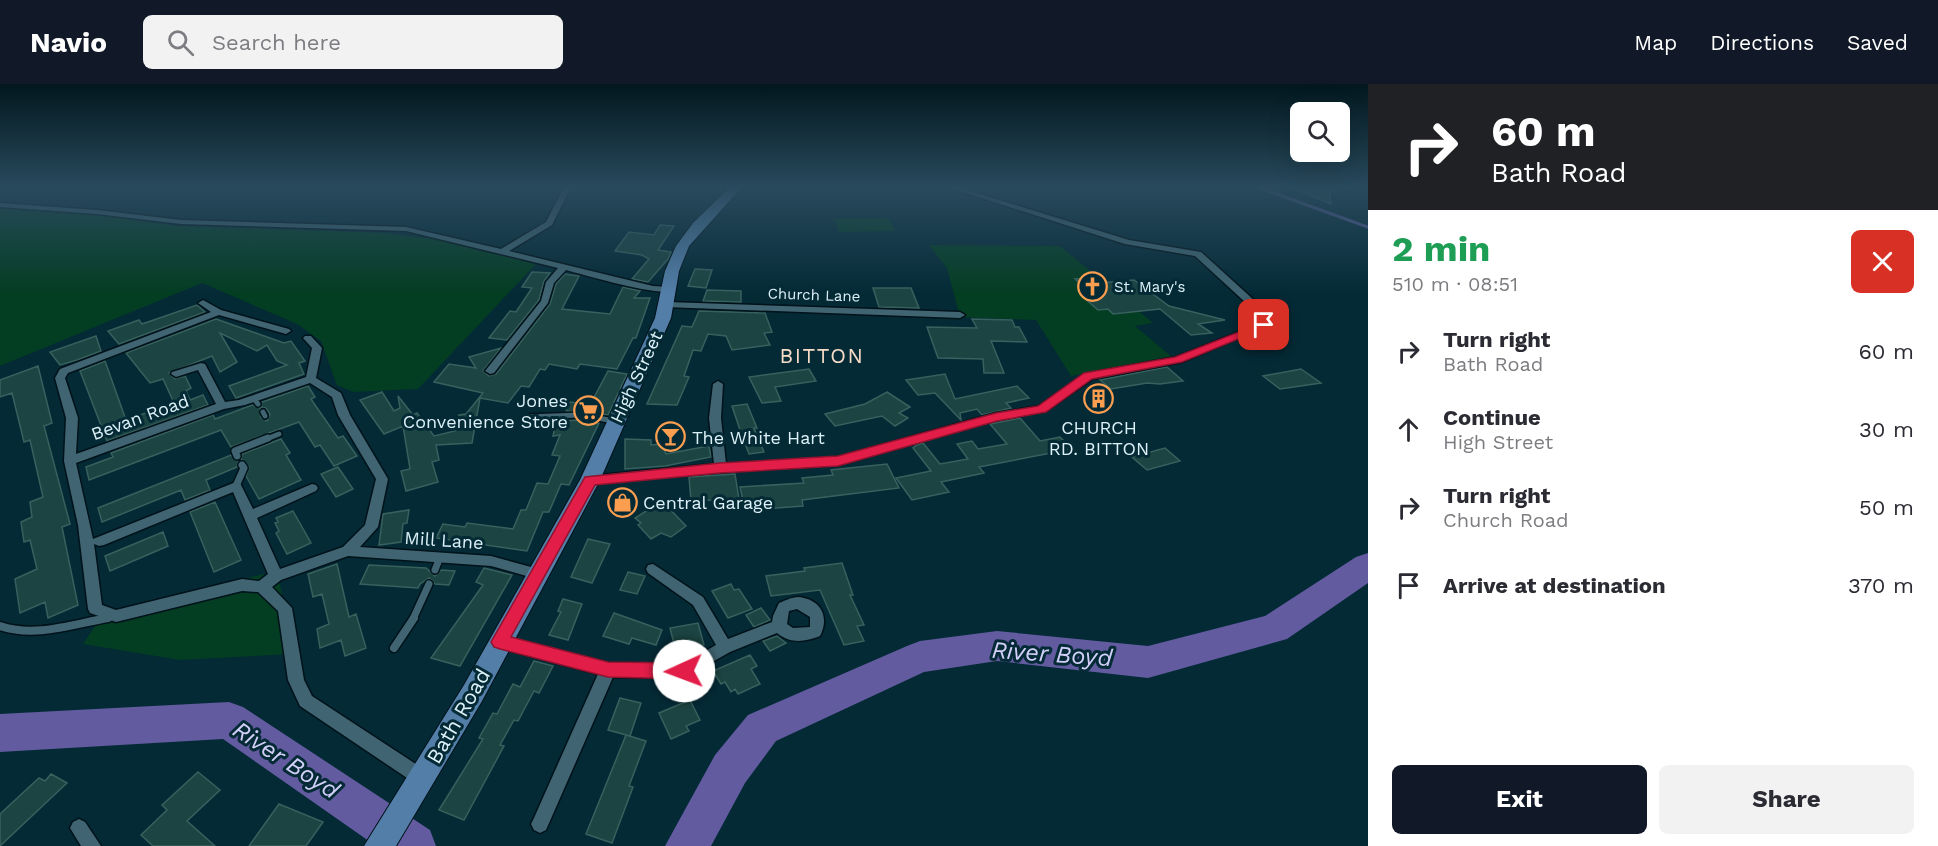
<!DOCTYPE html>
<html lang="en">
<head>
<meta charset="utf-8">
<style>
  :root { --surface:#fff; --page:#f2f2f3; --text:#2b2b33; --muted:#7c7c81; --accent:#111827 }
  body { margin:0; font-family:"Work Sans",sans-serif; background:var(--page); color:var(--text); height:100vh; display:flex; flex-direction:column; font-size:22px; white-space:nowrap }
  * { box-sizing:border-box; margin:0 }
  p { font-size:20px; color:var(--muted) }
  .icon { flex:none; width:33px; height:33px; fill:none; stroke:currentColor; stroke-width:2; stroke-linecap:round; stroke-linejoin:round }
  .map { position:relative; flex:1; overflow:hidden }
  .sheet { display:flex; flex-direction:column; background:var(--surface); width:570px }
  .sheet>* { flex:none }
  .top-card { background:#202124; color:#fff; overflow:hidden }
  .fabs { position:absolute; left:1290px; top:18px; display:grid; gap:12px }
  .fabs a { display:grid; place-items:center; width:60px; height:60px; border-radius:9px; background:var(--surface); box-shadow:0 6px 24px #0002; font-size:30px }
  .pin { position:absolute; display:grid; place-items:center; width:51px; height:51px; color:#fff; margin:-26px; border-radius:12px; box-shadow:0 3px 9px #0006 }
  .me { position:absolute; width:66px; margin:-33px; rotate:268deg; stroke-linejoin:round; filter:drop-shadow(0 0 4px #0008) }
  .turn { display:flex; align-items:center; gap:21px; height:126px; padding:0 24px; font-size:27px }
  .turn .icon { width:78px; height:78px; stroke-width:2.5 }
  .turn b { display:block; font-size:42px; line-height:51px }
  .round { display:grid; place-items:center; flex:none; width:63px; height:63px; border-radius:9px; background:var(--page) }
  .head { display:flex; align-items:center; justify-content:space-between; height:102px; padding:0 24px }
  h1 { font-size:36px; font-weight:700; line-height:45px; color:#1e9e55 }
  .action { display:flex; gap:12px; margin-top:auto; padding:12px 24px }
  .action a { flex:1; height:69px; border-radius:9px; background:var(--accent); color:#fff; font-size:24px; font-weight:700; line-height:69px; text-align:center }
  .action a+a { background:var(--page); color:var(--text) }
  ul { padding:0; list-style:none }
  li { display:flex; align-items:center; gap:18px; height:78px; padding:0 24px }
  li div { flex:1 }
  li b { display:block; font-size:22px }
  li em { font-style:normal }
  header { display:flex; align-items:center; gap:36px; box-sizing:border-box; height:84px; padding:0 30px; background:var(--accent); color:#fff }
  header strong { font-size:28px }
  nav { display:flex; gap:33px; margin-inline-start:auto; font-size:21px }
  .search { width:420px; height:54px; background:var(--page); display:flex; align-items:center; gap:15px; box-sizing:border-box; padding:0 21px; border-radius:9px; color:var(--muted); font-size:22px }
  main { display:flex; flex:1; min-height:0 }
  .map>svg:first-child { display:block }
</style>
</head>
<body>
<header>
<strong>Navio</strong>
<div class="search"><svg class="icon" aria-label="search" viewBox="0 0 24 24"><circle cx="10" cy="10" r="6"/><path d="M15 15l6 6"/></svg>Search here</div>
<nav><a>Map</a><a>Directions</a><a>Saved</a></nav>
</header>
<main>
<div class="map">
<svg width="1368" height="762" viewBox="0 0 1368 762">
  <rect width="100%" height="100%" fill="#042a36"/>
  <!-- green -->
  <path fill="#033d22" d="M0 123 92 130 177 142 384 149 441 156 536 180 418 305 353 308 337 301 321 257 297 240 202 199 0 282Z
    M889 134 895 147 839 148 834 135Z
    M929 161 1060 162 1153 239 1135 242 1172 273 1071 292 1036 236 960 233 947 184Z
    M263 490 280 500 291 570 180 576 83 560 101 533Z"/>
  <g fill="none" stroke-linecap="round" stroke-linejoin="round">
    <!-- stream -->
    <path stroke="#625b9f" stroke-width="3" d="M1257 103 1368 143"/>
    <!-- river -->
    <path fill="#625b9f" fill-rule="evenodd" d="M1368 469V499L1287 555 1148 594 997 577 924 588 776 657 745 699 711 762H665L715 671 748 631 907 562 920 557 997 547 1148 562 1265 532 1356 473Z
      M229 618 243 623 430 746 436 762H376L223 655 0 668V630Z"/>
  </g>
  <!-- building -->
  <path fill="#1c4442" stroke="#38615e" stroke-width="1.5" d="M1290 103H1329L1331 120Z
    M660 141 674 142 658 166 671 168 668 175 648 198 632 195 649 175 642 171 615 167 629 148 654 151Z
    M695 185 712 186 706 204 688 202Z
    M532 188 550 189 544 197 539 216 507 256 489 254 510 227 516 228 532 204 522 203Z
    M565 190 579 192 562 225 610 230 623 203 640 207 634 214H650L636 254H633L617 285 580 280 577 285 549 280 545 286 540 285 529 303 521 302 508 319 480 314 472 359 436 361 439 376 432 378 438 398 406 407 401 387 410 385 403 342 384 350 360 316 382 308 394 327 400 324 398 312 413 331 417 329 434 352 455 347 459 331 466 330 483 309 434 298 449 280 476 284 469 273 501 264 483 287 489 292 496 290 550 220 556 200Z
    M1092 194 1099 199 1134 196 1169 222 1225 236 1198 240 1212 249 1191 251 1160 225 1113 230 1108 225 1098 226 1081 211 1091 210 1075 195Z
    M873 204H911L919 224 879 223Z
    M707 206 741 207V218L703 217Z
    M197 221 205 228 119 260 108 247 139 236 142 240Z
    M699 227 765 229 772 248 764 249 770 261 732 266 726 252 708 250 701 267 693 266 684 292 689 293 677 321 647 320 682 242 692 243Z
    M216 235 284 259 291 257 305 277 299 279 304 290 236 314 229 302 287 281 277 277 267 261 257 267 220 249 237 278 220 288 212 272 169 289 175 295 185 292 191 304 186 307 190 316 203 311 208 321 107 357 80 287 105 277 126 336 174 319 163 295 150 299 126 269Z
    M972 235 1012 236 1015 243H1019L1027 258 991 257 1004 289H984L983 275 938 274 927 243 977 244Z
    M96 252 101 267 77 276 60 281 50 268Z
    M38 282 52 339 44 342 70 440 62 443 78 521 48 534 45 518 20 529 15 495 37 485 30 456 24 458 21 438 32 433 30 418 43 413 30 356 24 358 12 309 0 313V296Z
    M1167 283 1183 297 1160 300 1147 299 1111 305 1100 296Z
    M809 285 816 297 775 303 781 317 762 319 749 293Z
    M1301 285 1321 299 1280 305 1263 292Z
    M608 287 627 290 608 331 566 327 570 318 590 321Z
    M945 290 955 315 1017 302 1029 314 1006 319 1011 324 982 331 977 325 960 329 961 336 935 309 918 311 906 296Z
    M308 302 315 313 311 315 315 321 338 354 343 352 357 372 334 382 320 361 315 363 299 338 231 363 221 346 89 396 86 383 113 373 111 369 213 331 215 335 252 321 260 324 261 334 267 337 270 330 266 324 261 323 262 318Z
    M887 308 910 323 899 329 908 334 895 342 882 332 835 342 825 330 865 320Z
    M747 320 757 344H754L764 368 749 370 740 346 732 322Z
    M1020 334 1040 357 1060 353 1072 365 979 383 984 389 941 398 949 408 912 416 896 394 931 387 913 364 917 361 923 359 940 380 968 375 957 360 972 357 978 365 1007 360 990 340Z
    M579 336 599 339 569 401 561 400 549 428H543L527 467 436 454 443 440 465 443 467 439 513 445 521 426H526L537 399 548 400 560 372 552 371 560 351 553 352 556 337Z
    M281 355 290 369 286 371 301 396 259 415 246 392 249 383 241 375 242 370Z
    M625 355 651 356V361L662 360 666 370 709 362 711 373 665 382 625 385Z
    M1165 364 1180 377 1147 386 1132 373Z
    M231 371 238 377 237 383 206 396 210 406 185 416 181 406 102 438 98 424Z
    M887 380 899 404 802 416 803 422 761 425 759 416 743 417 740 403 804 399 802 394 833 391 831 386Z
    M338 383 353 405 336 413 321 390Z
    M735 390 739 415 691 417 689 393Z
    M662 417 686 442 671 453 661 449 651 455 638 441 641 439 635 434Z
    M215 418 241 476 214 488 190 428Z
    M409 426 407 439 403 440 401 458 379 461 383 430Z
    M293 427 311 459 287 470 276 449 279 447 275 439 278 438 276 434Z
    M163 448 168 462 110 487 105 472Z
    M588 455 610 460 592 499 571 493Z
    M842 479 853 511H850L864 541 857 542 864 557 844 561 820 506 771 512 766 492 805 487 804 484Z
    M337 480 349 533 356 530 366 564 345 572 341 556 320 564 317 545 329 540 322 510 313 513 308 490Z
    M369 481 426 484 435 492 441 486 455 487 449 501 435 500 429 494 420 500 418 504 360 500Z
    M484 484 512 491 460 582 431 574 483 501 476 498Z
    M628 488 645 492 637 510 620 506Z
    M731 500 734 506 739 505 752 525 728 534 712 507Z
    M563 515 582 520 568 556 549 551 561 528 558 527Z
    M761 524 770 536 754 543 746 531Z
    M614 529 662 546 656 561 632 554 629 560 603 552Z
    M698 539 704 561 687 564 685 558 674 560 670 544Z
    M777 552 786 559 770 567 763 557Z
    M750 571 757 582 751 585 760 600 738 610 735 605 731 608 725 598 721 600 713 587Z
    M534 577 553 582 539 609 534 607 518 637 514 636 500 661 504 662 464 736 439 726 483 655 479 654 493 629 497 630 513 600 520 603Z
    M620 614 641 619 630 652 608 646Z
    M690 616 700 636 686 642 689 647 671 655 659 629Z
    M626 651 646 657 629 702 633 703 612 759 586 750Z
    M198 688 220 706 187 737 215 762H153L141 751 167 726 162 721Z
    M51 690 67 699 0 762V730L39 694 45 697Z
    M279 720 323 738 306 762H249Z"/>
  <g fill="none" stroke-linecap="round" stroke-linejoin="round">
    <defs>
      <path id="lane-far2" d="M254 315 258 320
        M263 328 265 332
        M527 333 579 331 615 337
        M264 356 279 350"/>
      <path id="lane-far1" d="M237 372 235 367 268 354
        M236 402 244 384 242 381
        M435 486 440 473
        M100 535 111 533
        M413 535 429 500"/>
      <path id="lane" d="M0 542C35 554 73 540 108 534
        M394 564 414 534"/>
      <path id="street" d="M564 103H571L552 141 509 167 653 202 670 203 674 206C662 214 585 191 566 186L554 199 548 219 494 289 490 290 485 287 541 217 546 198 558 184 406 147 181 140 97 130 0 123V119L97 126 181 136 406 143 501 165 546 138Z
        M947 103H957L1129 156 1201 168 1266 227 1269 241 1182 278 1092 295 1046 327 997 336 838 381 720 388 590 400 586 399 584 396 590 392 714 380 709 334 713 300 718 297 723 300 721 334 726 380 838 373 996 329 1039 322 1085 290 1176 273 1259 240 1258 230 1195 172 1125 160Z
        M203 216 221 226 289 245 291 247 286 250 219 231 68 289 65 294 78 334 76 370 216 320 198 286 176 293 171 290 172 288 201 279 205 280 225 318 239 316 306 293 312 264 303 254 305 252H311L322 264 316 294 341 309 350 331 388 395 378 443 360 463 491 472 542 486 544 490 542 494 537 495 491 482 348 472 281 496 272 503 292 524 304 596 312 612 428 688 431 694 428 700 422 703 416 700 300 622 288 596 278 527 258 508 242 507 116 538 90 529 88 525 78 441 64 377 66 334 55 294 60 285 211 228 198 219ZM310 299 332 313 338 331 376 395 365 441 343 463 280 485 257 434 316 407 318 404 316 401 312 400 253 425 240 399 236 398 93 455 76 379 224 325 245 321ZM233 408 268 490 259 497 242 495 116 526 102 521 94 460 99 462 104 461Z
        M668 218 960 228 965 231 960 234 665 223V219Z
        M653 480 703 513 728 555 772 538 773 532 779 519C784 517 792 513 798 513 821 515 830 533 820 552 805 558 790 560 777 549L730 568 684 594 613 593 546 746 540 749 534 746 531 740 534 734 598 590 500 564 495 563 492 558 495 553 500 552 608 579 682 580 716 561 693 521 648 489 646 485 648 481ZM797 525 810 533V543L793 544 787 540 789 527Z
        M79 735 85 738 101 762H81L70 744 73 738Z"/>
      <path id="primary" d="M730 103H742L689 162 679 187 671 234 600 396 482 617 396 762H364L464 601 580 396 655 234 665 187 676 162 693 139Z"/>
    </defs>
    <!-- lane-far2 casing -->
    <use href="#lane-far2" stroke="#00121a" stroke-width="8"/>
    <!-- lane-far1 casing -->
    <use href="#lane-far1" stroke="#00121a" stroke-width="10"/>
    <!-- lane casing -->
    <use href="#lane" stroke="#00121a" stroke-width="11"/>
    <!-- street casing -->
    <use href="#street" stroke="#00121a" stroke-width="3"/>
    <!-- primary casing -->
    <use href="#primary" stroke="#00121a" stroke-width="2"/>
    <!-- lane-far2 -->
    <use href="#lane-far2" stroke="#406471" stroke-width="5"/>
    <!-- lane-far1 -->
    <use href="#lane-far1" stroke="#406471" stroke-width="7"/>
    <!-- lane -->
    <use href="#lane" stroke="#406471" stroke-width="8"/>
    <!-- street -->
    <use href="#street" fill="#406471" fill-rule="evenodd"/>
    <!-- primary -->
    <use href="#primary" fill="#537ea8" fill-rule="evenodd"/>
  </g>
  <!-- sky -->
  <linearGradient id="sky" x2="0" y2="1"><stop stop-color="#02171e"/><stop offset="0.49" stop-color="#294a5d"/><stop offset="1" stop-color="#294a5d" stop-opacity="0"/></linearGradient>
  <rect width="1368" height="210" fill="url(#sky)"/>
  <!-- route -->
  <path fill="#e11d48" stroke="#92132f" stroke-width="1.5" d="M1264 238 1269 241 1268 243 1182 278 1092 295 1046 328 997 337 838 382 720 389 595 401 511 553 608 578 684 579 690 581 693 587 690 593 684 595 608 593 500 565 494 563 491 558 585 393 720 379 838 372 996 329 1038 322 1084 289 1175 273Z"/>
  <!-- icons -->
  <defs>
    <symbol id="church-ring" viewBox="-11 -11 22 22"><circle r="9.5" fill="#042a36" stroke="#fb9e50" stroke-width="1.5"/><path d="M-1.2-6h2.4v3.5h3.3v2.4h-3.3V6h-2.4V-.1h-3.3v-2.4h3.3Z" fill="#fb9e50"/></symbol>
    <symbol id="building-ring" viewBox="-11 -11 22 22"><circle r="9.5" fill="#042a36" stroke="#fb9e50" stroke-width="1.5"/><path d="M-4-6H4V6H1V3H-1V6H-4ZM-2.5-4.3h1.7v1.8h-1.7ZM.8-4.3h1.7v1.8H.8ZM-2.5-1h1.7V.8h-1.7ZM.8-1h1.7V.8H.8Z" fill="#fb9e50"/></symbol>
    <symbol id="supermarket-ring" viewBox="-11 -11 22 22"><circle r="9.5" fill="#042a36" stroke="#fb9e50" stroke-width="1.5"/><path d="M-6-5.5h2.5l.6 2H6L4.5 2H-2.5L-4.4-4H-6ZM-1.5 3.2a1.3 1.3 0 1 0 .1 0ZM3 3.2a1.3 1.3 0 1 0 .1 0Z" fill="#fb9e50"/></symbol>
    <symbol id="bar-ring" viewBox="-11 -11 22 22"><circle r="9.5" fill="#042a36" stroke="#fb9e50" stroke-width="1.5"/><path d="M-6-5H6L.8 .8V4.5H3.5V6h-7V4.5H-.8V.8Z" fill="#fb9e50"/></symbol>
    <symbol id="shop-ring" viewBox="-11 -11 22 22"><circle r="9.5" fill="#042a36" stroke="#fb9e50" stroke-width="1.5"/><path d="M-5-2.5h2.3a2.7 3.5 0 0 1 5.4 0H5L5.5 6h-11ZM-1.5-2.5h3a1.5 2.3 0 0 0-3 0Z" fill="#fb9e50"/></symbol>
  </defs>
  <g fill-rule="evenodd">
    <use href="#church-ring" x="1076" y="186" width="33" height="33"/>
    <use href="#building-ring" x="1082" y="298" width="33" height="33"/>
    <use href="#supermarket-ring" x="572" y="310" width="33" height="33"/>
    <use href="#bar-ring" x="654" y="336" width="33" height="33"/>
    <use href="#shop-ring" x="606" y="402" width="33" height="33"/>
  </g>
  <g text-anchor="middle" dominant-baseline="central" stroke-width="6" stroke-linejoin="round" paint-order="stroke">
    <!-- far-poi labels -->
    <g font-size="15" fill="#ddf1f8" stroke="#042a36" text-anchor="start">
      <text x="1114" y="203">St. Mary's</text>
    </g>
    <!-- far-street labels -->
    <g font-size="15" fill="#ddf1f8" stroke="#042a36">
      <text transform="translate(814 211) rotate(2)">Church Lane</text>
    </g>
    <!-- street labels -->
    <g font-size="18" fill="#ddf1f8" stroke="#042a36">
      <text transform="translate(636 293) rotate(-65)">High Street</text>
      <text transform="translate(140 333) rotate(-20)">Bevan Road</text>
      <text transform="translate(444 456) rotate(4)">Mill Lane</text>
    </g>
    <!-- poi labels -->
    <g font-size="18" fill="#ddf1f8" stroke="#042a36" text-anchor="start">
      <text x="568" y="316" text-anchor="end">Jones<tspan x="568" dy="21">Convenience Store</tspan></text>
      <text x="1099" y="343" text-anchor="middle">CHURCH<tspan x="1099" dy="21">RD. BITTON</tspan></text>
      <text x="692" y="353">The White Hart</text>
      <text x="643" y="418">Central Garage</text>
    </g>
    <!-- quarter labels -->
    <g font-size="21" letter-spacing="1.5" fill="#f7dcc8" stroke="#042a36">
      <text x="822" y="271">BITTON</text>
    </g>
    <!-- near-street labels -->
    <g font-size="21" fill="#ddf1f8" stroke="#042a36">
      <text transform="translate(458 632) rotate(-60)">Bath Road</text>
    </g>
    <!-- near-water labels -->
    <g font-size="24" font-style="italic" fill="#d2d0f8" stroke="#042a36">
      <text transform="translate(1052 570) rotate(4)">River Boyd</text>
      <text transform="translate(286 676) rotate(33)">River Boyd</text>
    </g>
  </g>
</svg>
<div class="fabs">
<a><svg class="icon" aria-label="search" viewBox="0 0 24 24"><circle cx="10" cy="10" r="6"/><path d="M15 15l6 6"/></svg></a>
</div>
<div class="pin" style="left:1264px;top:241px;background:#d93025"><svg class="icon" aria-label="arrive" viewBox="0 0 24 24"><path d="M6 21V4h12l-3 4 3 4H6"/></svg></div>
<svg class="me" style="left:684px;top:587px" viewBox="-20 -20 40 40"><circle r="19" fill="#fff"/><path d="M0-13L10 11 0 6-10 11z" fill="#e11d48"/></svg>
</div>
<section class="sheet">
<div class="top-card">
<div class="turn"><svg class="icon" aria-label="right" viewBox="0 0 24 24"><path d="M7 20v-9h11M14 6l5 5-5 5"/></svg><div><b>60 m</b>Bath Road</div></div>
</div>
<div class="head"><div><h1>2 min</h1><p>510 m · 08:51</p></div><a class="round" style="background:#d93025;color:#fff"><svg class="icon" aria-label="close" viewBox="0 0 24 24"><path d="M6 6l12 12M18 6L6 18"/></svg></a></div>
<ul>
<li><svg class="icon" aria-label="right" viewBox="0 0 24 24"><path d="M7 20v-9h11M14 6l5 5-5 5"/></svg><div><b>Turn right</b><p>Bath Road</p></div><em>60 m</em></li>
<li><svg class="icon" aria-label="ahead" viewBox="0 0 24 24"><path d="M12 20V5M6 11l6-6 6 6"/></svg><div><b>Continue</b><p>High Street</p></div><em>30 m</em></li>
<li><svg class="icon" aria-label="right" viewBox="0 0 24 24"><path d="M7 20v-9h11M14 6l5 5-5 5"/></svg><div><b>Turn right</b><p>Church Road</p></div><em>50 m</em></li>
<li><svg class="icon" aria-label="arrive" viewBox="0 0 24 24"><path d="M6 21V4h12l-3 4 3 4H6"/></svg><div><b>Arrive at destination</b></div><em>370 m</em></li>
</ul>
<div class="action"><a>Exit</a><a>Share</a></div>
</section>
</main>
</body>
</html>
